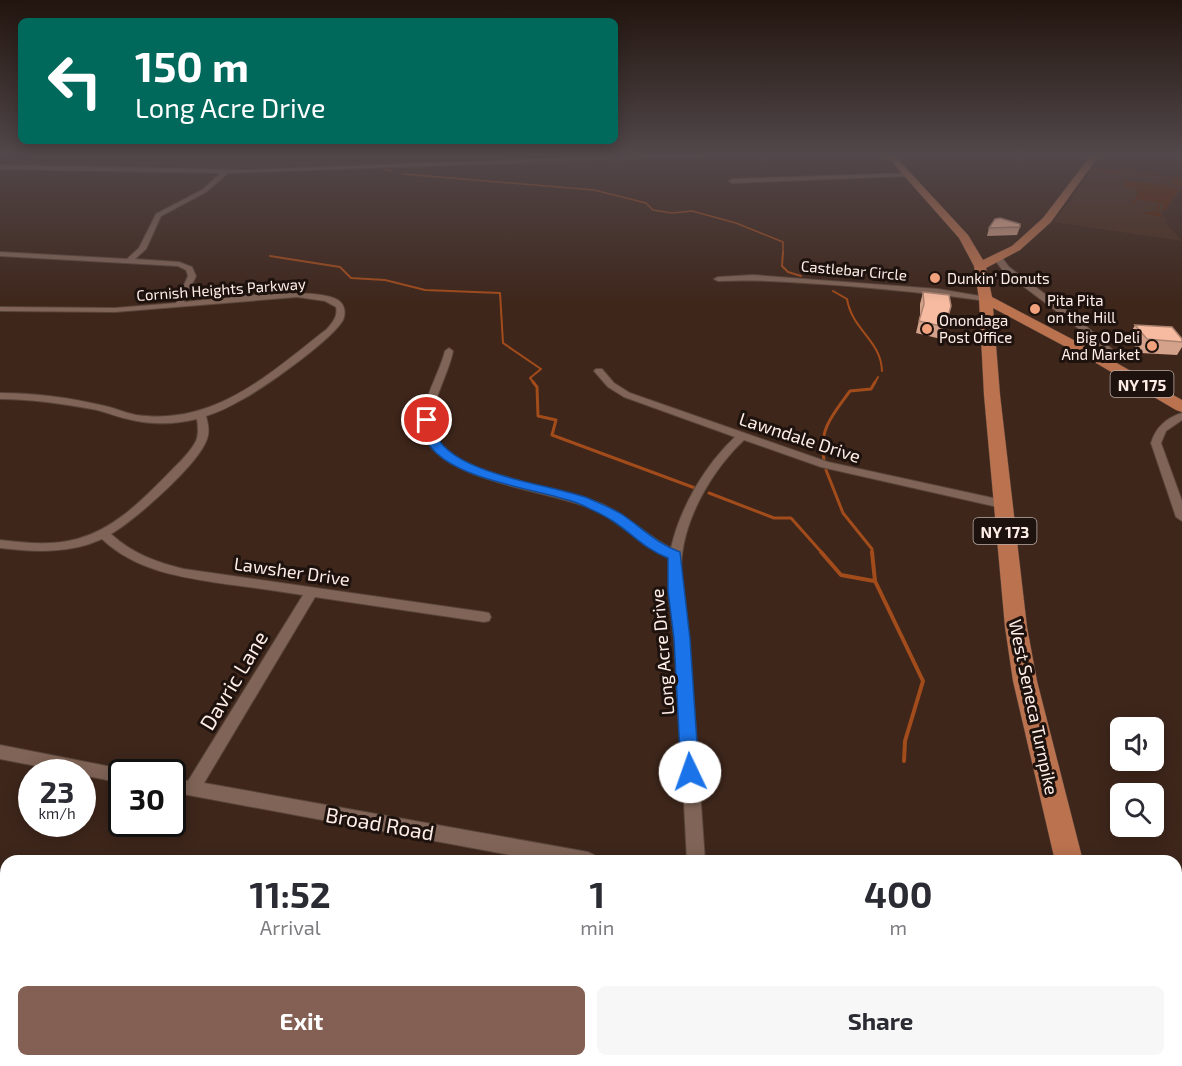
<!DOCTYPE html>
<html lang="en">
<head>
<meta charset="utf-8">
<style>
  :root { --surface:#fff; --page:#f7f7f7; --text:#2b2b33; --muted:#7c7c81; --accent:#846054 }
  body { margin:0; font-family:"Exo 2",sans-serif; background:var(--page); color:var(--text); height:100vh; display:flex; flex-direction:column; font-size:22px; white-space:nowrap }
  * { box-sizing:border-box; margin:0 }
  p { font-size:20px; color:var(--muted) }
  .icon { flex:none; width:33px; height:33px; fill:none; stroke:currentColor; stroke-width:2; stroke-linecap:round; stroke-linejoin:round }
  .map { position:relative; flex:1; overflow:hidden }
  .panel { position:absolute; left:0px; top:855px; width:1182px; height:212px; display:flex; flex-direction:column; background:var(--surface); border-radius:18px 18px 0 0; box-shadow:0 3px 15px #0003 }
  .panel>* { flex:none }
  .hud { position:absolute; left:18px; top:18px; width:600px; height:126px; border-radius:9px; box-shadow:0 3px 15px #0003; background:#00695c; color:#fff; overflow:hidden }
  .fabs { position:absolute; left:1110px; top:717px; display:grid; gap:12px }
  .fabs a { display:grid; place-items:center; width:54px; height:54px; border-radius:9px; background:var(--surface); box-shadow:0 3px 15px #0003; font-size:30px }
  .speed { position:absolute; left:18px; top:759px; display:flex; gap:12px; font-size:30px; font-weight:700; text-align:center }
  .speed>* { display:grid; place-content:center; width:78px; height:78px; border-radius:50%; background:var(--surface); box-shadow:0 3px 15px #0003; line-height:1 }
  .speed small { font-size:15px; font-weight:400 }
  .speed .limit { border:3px solid #111; border-radius:9px; background:#fff; color:#111 }
  .pin { position:absolute; display:grid; place-items:center; width:51px; height:51px; color:#fff; margin:-26px; border:3px solid #fff; border-radius:50%; box-shadow:0 2px 6px #0007 }
  .me { position:absolute; width:66px; margin:-33px; rotate:357deg; stroke-linejoin:round; filter:drop-shadow(0 0 4px #0008) }
  .turn { display:flex; align-items:center; gap:21px; height:126px; padding:0 18px; font-size:27px }
  .turn .icon { width:78px; height:78px; stroke-width:2.5 }
  .turn b { display:block; font-size:42px; line-height:51px }
  .eta { display:flex; justify-content:space-evenly; align-items:center; height:102px; text-align:center }
  .eta b { font-size:36px; font-weight:700; line-height:42px }
  .primary-button { display:flex; gap:12px; margin-top:auto; padding:12px 18px }
  .primary-button a { flex:1; height:69px; border-radius:9px; background:var(--accent); color:#fff; font-size:24px; font-weight:700; line-height:69px; text-align:center }
  .primary-button a+a { background:var(--page); color:var(--text) }
  .map>svg:first-child { display:block }
</style>
</head>
<body>
<div class="map">
<svg width="1182" height="1066" viewBox="0 0 1182 1066">
  <rect width="100%" height="100%" fill="#3e261b"/>
  <!-- built -->
  <path fill="#4c2e1f" d="M1094 167 1182 178V188L1161 215 1167 219 1166 223 1182 241 1054 222Z
    M1176 998 1182 999V1066H1159L1157 1061 1176 1060Z"/>
  <!-- green -->
  <path fill="#5f2200" d="M1094 167 1180 178 1182 186 1157 185 1180 189 1164 211 1162 210 1164 204 1155 199 1161 203 1158 212 1164 217 1141 213 1156 212 1159 203 1139 199 1132 206 1138 193 1135 191 1139 190 1123 186 1125 181 1173 185 1172 178 1118 171V175H1115L1095 169Z"/>
  <g fill="none" stroke-linecap="round" stroke-linejoin="round">
    <!-- stream-far4 -->
    <path stroke="#a24b1b" stroke-width="1.5" d="M387 166 401 154
      M384 169 391 171
      M403 174 594 190 646 203 653 210 672 213 692 211 736 223 783 242V254"/>
    <!-- stream-far3 -->
    <path stroke="#a24b1b" stroke-width="2" d="M783 252 782 266 788 272 801 276
      M270 256 340 267 351 278 385 280 425 290 500 293 503 343 541 369 530 378 535 384
      M833 291 847 299C852 330 881 340 882 371
      M874 384 878 377"/>
    <!-- stream-far2 -->
    <path stroke="#a24b1b" stroke-width="3" d="M533 382 537 387 538 416 556 420 552 435 695 488
      M824 460C818 430 833 414 850 391L871 389 875 382
      M826 470 843 513 872 549V554
      M709 493 774 518H791L823 554"/>
    <!-- stream-far1 -->
    <path stroke="#a24b1b" stroke-width="4" d="M821 552 841 575 874 581
      M872 552 875 581 923 681 905 741 904 761"/>
    <!-- stream -->
    <path stroke="#a24b1b" stroke-width="4.5" d="M897 1060 899 1066"/>
    <defs>
      <path id="minor" d="M679 154H712L709 156 228 173 206 192 161 216 146 249 135 259 179 262 192 267 196 276 184 302C216 299 313 285 338 300 345 305 346 313 343 320 333 339 264 388 243 399 231 406 219 412 206 416 208 423 210 431 207 439 199 464 135 520 111 534 133 554 156 562 184 569L484 612 489 613 491 617 489 621 484 622 315 597 204 783 588 852 594 855 597 861H542L172 792V778L188 781 303 595C277 591 251 587 225 584 180 577 136 571 102 539 69 554 35 552 0 548V540C26 543 52 546 77 539 114 529 140 502 166 476 176 465 189 455 196 441 199 434 198 426 197 419 176 424 153 425 132 420 120 418 109 413 97 410 65 404 33 399 0 399V393C35 393 71 398 105 406 115 408 125 413 136 415 215 426 269 374 327 329 333 322 338 316 336 307L325 301 297 297 115 312 0 311V307L115 308 176 303 188 276 186 270 178 266 0 256V252L127 259 139 248 156 214 202 190 221 173 0 169V165L249 170Z
        M908 173 910 176 732 183 729 181 732 179Z
        M994 255H1000L1009 267 1078 319 1113 350V358L1104 362H1098V358L1106 355V353L1072 323 1003 271 993 257Z
        M753 275 938 289 986 297 990 299 986 301C940 294 894 290 848 286 804 283 762 279 718 281L714 279 718 277Z
        M449 348 453 351C449 374 428 407 432 430 440 473 565 488 602 504 627 515 647 536 671 548 680 508 705 465 735 437L624 397 608 387 594 371 596 369H602L614 383 630 393 828 462 1002 500 1008 504 1002 508 821 467 744 440C714 468 687 513 682 555 678 588 687 623 690 655 696 724 700 792 705 861H687L677 668 669 587V558C642 546 623 523 597 511 552 490 441 483 423 434 415 413 440 373 445 351Z
        M1182 413V420L1166 431 1161 443 1182 501V521L1176 517 1151 443C1156 427 1166 418 1182 413Z
        M0 745 122 769 128 772H122V783L82 775V772H68L0 759Z
        M571 1060H592V1066H570Z"/>
      <path id="tertiary" d="M1176 957 1182 958V982L1176 981Z"/>
      <path id="primary" d="M885 154H893L968 235 983 260 1012 246 1043 218 1092 154H1100L1051 222 1020 250 986 268 992 297 1106 357 1182 400V412L1176 410 1096 363 993 308 1000 395 1027 627 1037 681 1083 861H1055L1013 681 1005 627 984 395 979 299 974 266 959 238Z
        M1105 1060H1139L1141 1066H1107Z"/>
    </defs>
    <!-- minor casing -->
    <use href="#minor" stroke="#59453b" stroke-width="2"/>
    <!-- tertiary casing -->
    <use href="#tertiary" stroke="#59453b" stroke-width="1"/>
    <!-- primary casing -->
    <use href="#primary" stroke="#59453b" stroke-width="1"/>
    <!-- minor -->
    <use href="#minor" fill="#806457" fill-rule="evenodd"/>
    <!-- tertiary -->
    <use href="#tertiary" fill="#806457" fill-rule="evenodd"/>
    <!-- primary -->
    <use href="#primary" fill="#bb724f" fill-rule="evenodd"/>
  </g>
  <!-- wall -->
  <path fill="#d4a18a" d="M1020 227 1017 235 987 236 989 228Z
    M923 292 945 327 941 339 916 333 920 316V304Z
    M1135 325 1182 339V347L1177 355 1140 353 1128 338Z"/>
  <!-- building -->
  <path fill="#f6bba0" stroke="#ac8370" stroke-width="1.5" d="M1000 218 1020 224V227L989 228 995 219Z
    M923 292 949 295 951 306 945 327 919 321 924 304Z
    M1135 325 1172 327 1182 339V342L1147 339Z"/>
  <!-- sky -->
  <linearGradient id="sky" x2="0" y2="1"><stop stop-color="#22150f"/><stop offset="0.51" stop-color="#52474a"/><stop offset="1" stop-color="#52474a" stop-opacity="0"/></linearGradient>
  <rect width="1182" height="303" fill="url(#sky)"/>
  <!-- route -->
  <path fill="#1a73e8" stroke="#114b97" stroke-width="1.5" d="M427 417 433 420C431 474 552 483 590 499 601 504 614 509 623 515 643 529 658 544 680 552L690 639 699 772 697 778 690 780 684 778 681 772 674 639 668 591V558C644 549 632 533 611 520 602 514 592 510 582 505 542 487 418 480 422 420Z"/>
  <!-- markers -->
  <g fill="#f1a17c" stroke="#1d120d" stroke-width="2">
    <circle cx="935" cy="278" r="6"/>
    <circle cx="1035" cy="309" r="6"/>
    <circle cx="927" cy="329" r="6"/>
    <circle cx="1152" cy="346" r="6"/>
  </g>
  <g text-anchor="middle" dominant-baseline="central" stroke-width="6" stroke-linejoin="round" paint-order="stroke">
    <!-- far-street labels -->
    <g font-size="15" fill="#ffeee7" stroke="#1d120d">
      <text transform="translate(854 270) rotate(5)">Castlebar Circle</text>
      <text transform="translate(221 289) rotate(-4)">Cornish Heights Parkway</text>
    </g>
    <!-- far-poi labels -->
    <g font-size="15" fill="#ffeee7" stroke="#1d120d" text-anchor="start">
      <text x="947" y="278">Dunkin' Donuts</text>
      <text x="1047" y="300">Pita Pita<tspan x="1047" dy="17">on the Hill</tspan></text>
      <text x="939" y="320">Onondaga<tspan x="939" dy="17">Post Office</tspan></text>
      <text x="1140" y="337" text-anchor="end">Big O Deli<tspan x="1140" dy="17">And Market</tspan></text>
    </g>
    <!-- shield labels -->
    <g fill="#1d120d" stroke="#bbaca6" stroke-width="1.5">
      <rect x="1110.5" y="371" width="63" height="26" rx="4.5"/>
      <rect x="973.5" y="518" width="63" height="26" rx="4.5"/>
    </g>
    <g font-size="16" font-weight="bold" fill="#ffeee7">
      <text x="1142" y="384">NY 175</text>
      <text x="1005" y="531">NY 173</text>
    </g>
    <!-- street labels -->
    <g font-size="18" fill="#ffeee7" stroke="#1d120d">
      <text transform="translate(800 437) rotate(18)">Lawndale Drive</text>
      <text transform="translate(292 571) rotate(8)">Lawsher Drive</text>
      <text transform="translate(662 652) rotate(-95)">Long Acre Drive</text>
      <text transform="translate(1034 707) rotate(78)">West Seneca Turnpike</text>
    </g>
    <!-- near-street labels -->
    <g font-size="21" fill="#ffeee7" stroke="#1d120d">
      <text transform="translate(233 680) rotate(-59)">Davric Lane</text>
      <text transform="translate(380 823) rotate(10)">Broad Road</text>
    </g>
  </g>
</svg>
<div class="fabs">
<a><svg class="icon" aria-label="sound" viewBox="0 0 24 24"><path d="M4 9h4l5-4v14l-5-4H4zM17 9q2 3 0 6"/></svg></a>
<a><svg class="icon" aria-label="search" viewBox="0 0 24 24"><circle cx="10" cy="10" r="6"/><path d="M15 15l6 6"/></svg></a>
</div>
<div class="speed"><div>23<small>km/h</small></div><div class="limit">30</div></div>
<div class="pin" style="left:427px;top:420px;background:#d93025"><svg class="icon" aria-label="arrive" viewBox="0 0 24 24"><path d="M6 21V4h12l-3 4 3 4H6"/></svg></div>
<svg class="me" style="left:690px;top:772px" viewBox="-20 -20 40 40"><circle r="19" fill="#fff"/><path d="M0-13L10 11 0 6-10 11z" fill="#1a73e8"/></svg>
<div class="hud">
<div class="turn"><svg class="icon" aria-label="left" viewBox="0 0 24 24"><path d="M17 20v-9H6M10 6l-5 5 5 5"/></svg><div><b>150 m</b>Long Acre Drive</div></div>
</div>
<section class="panel">
<div class="eta">
<div><b>11:52</b><p>Arrival</p></div>
<div><b>1</b><p>min</p></div>
<div><b>400</b><p>m</p></div>
</div>
<div class="primary-button"><a>Exit</a><a>Share</a></div>
</section>
</div>
</body>
</html>
